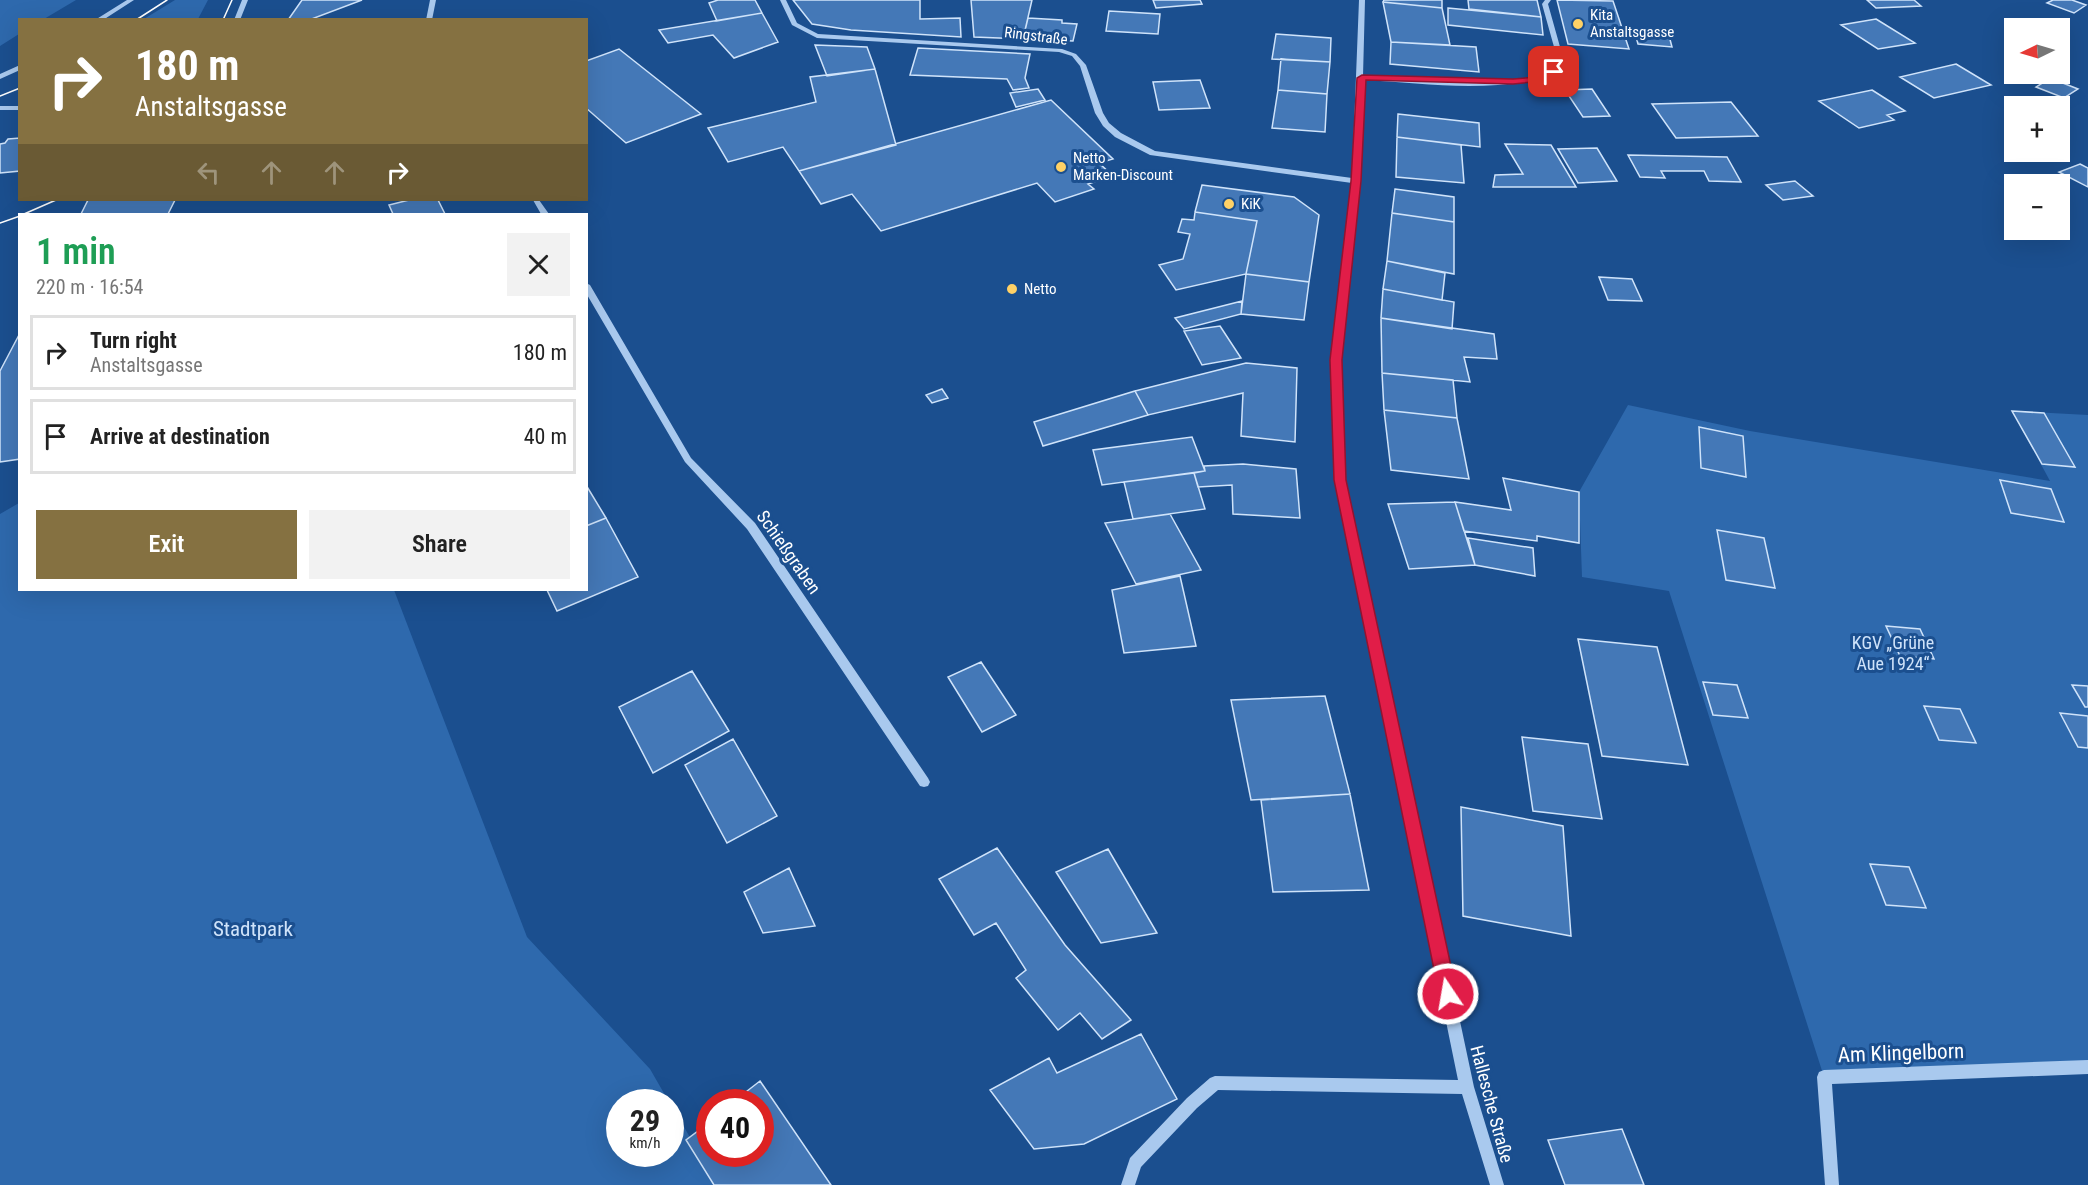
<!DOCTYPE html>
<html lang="en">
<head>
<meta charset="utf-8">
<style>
  :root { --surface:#fff; --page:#f2f2f2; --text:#222; --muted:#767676; --line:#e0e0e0; --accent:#857141 }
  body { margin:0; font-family:"Roboto Condensed",sans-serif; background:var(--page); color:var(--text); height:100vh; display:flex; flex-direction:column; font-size:22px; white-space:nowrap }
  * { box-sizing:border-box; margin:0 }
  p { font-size:20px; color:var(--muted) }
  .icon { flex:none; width:33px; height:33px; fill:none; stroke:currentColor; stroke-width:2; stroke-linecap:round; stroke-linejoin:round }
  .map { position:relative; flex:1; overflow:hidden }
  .details { position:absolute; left:18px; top:213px; width:570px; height:378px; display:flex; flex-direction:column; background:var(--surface); border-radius:0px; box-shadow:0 6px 24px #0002 }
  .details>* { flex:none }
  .hud { position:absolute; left:18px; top:18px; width:570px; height:183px; border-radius:0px; box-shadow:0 6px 24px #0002; background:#857141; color:#fff; overflow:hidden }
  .needle { width:39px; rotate:265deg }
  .controls { position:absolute; left:2004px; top:18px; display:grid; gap:12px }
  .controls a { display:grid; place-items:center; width:66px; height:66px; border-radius:0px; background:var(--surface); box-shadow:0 6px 24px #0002; font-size:30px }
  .speed { position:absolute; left:606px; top:1089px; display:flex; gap:12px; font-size:30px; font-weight:700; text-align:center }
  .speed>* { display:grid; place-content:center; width:78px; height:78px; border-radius:50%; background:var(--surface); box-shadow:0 6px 24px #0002; line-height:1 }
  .speed small { font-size:15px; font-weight:400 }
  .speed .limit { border:9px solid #d22; background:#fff; color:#111 }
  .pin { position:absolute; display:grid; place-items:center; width:51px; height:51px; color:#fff; margin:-26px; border-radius:12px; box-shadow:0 3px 9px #0006 }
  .me { position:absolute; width:66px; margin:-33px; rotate:348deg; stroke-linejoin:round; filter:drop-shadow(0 0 4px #0008) }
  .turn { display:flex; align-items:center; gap:21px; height:126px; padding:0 18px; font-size:27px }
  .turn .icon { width:78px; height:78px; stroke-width:2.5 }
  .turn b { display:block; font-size:42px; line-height:51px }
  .lanes { display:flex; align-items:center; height:57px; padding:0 18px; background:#0003; justify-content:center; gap:30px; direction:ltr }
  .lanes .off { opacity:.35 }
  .round { display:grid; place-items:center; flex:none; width:63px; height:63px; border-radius:0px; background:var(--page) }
  .summary { display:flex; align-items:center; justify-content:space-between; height:102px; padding:0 18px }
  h1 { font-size:36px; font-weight:600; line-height:45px; color:#1e9e55 }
  .primary-button { display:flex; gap:12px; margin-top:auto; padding:12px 18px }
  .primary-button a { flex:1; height:69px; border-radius:0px; background:var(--accent); color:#fff; font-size:24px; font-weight:600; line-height:69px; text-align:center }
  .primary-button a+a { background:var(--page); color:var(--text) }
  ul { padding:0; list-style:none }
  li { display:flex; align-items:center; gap:18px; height:75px; margin:0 12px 9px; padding:0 6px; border:3px solid var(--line); border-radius:0px }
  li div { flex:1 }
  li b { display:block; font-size:22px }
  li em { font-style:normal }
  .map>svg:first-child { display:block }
</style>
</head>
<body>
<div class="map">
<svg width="2088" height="1185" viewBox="0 0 2088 1185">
  <rect width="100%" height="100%" fill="#1b4f8f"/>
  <!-- green -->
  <path fill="#2e69ad" d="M0 0H76L44 19 20 20 19 34 0 46Z
    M175 0H208L198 19H144Z
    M1628 405 1750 431 2050 481 2012 411 2088 415V1067L1824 1077 1669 591 1582 577 1579 492Z
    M19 503 20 590H394L527 937 650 1069 669 1102H620V1154H670L671 1104 717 1185H0V514Z"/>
  <!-- building -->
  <path fill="#4478b7" stroke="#cfe3fa" stroke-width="1.5" d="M302 0H362L309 20H288Z
    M718 0H755L762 13 717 21 709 3Z
    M793 0H920V19L960 18 961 37 851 30 812 24Z
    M971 0H1032L1023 39 974 37Z
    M1153 0H1200L1202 4 1156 8Z
    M1384 0H1442V8L1383 2Z
    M1468 0H1537L1541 17 1469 9Z
    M1557 0 1613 1 1629 49 1568 44Z
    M1867 0H1914L1921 6 1876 8Z
    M2053 0H2072L2086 5 2074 13 2047 3Z
    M1383 2 1442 8 1450 45 1391 42Z
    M1448 8 1541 17 1543 35 1448 25Z
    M1109 11 1160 14 1158 34 1106 31Z
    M762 13 778 42 734 58 713 35 668 43 659 30Z
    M1028 18 1062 20V23L1077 24 1073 41 1023 39Z
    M1876 19 1915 43 1878 49 1841 25Z
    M1634 29 1668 32 1672 47 1638 44Z
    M1276 34 1331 38 1330 62 1272 59Z
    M1391 42 1476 47 1479 72 1390 64Z
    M815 45 867 47 875 69 827 76Z
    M918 48 1030 54 1025 78 1029 88 1013 90 1007 79 910 75Z
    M619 49 701 114 626 143 586 108V61Z
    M1281 59 1330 62 1327 94 1278 90Z
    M1956 64 1991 85 1934 98 1900 77Z
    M875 69 896 145 799 171 783 147 728 162 708 128 816 102 810 77Z
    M2050 78 2078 89 2064 98 2036 87Z
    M1200 80 1210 108 1159 110 1153 82Z
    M1038 89 1045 100 1016 107 1010 93Z
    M1592 89 1610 116 1583 117 1565 90Z
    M1278 90 1327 94 1325 132 1272 128Z
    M1872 90 1905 111 1887 115 1894 120 1859 128 1819 101Z
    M1051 100 1113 159 1099 163 1113 176 1088 184 1094 189 1055 202 1037 183 881 231 852 194 821 204 799 171Z
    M1731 102 1758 136 1676 138 1652 104Z
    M1398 114 1479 123 1480 147 1397 137Z
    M1397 137 1461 145 1464 183 1396 177Z
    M20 138V171L0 173V144L5 143 8 139Z
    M1505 144 1551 145 1576 187H1493L1495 175 1523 174Z
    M1597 148 1617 181 1578 183 1558 149Z
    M1628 155 1727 157 1741 182 1709 181 1704 171H1661L1665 178 1640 177Z
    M2080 164 2088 168V187L2059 172Z
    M1795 181 1813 196 1783 200 1766 185Z
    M1202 185 1294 197 1319 215 1309 282 1246 274 1257 221 1195 212Z
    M1395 189 1454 197V222L1392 213Z
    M88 200H175L168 214H81Z
    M409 200H438L445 214H393L389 205Z
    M1195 212 1257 221 1246 274 1176 290 1159 265 1183 259 1190 234 1178 232 1182 219 1194 220Z
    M1392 213 1454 222V274L1387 261Z
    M1387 261 1445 273 1442 300 1383 289Z
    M1246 274 1309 282 1304 320 1241 314Z
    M1599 277 1632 279 1642 301 1608 300Z
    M1383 289 1454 302 1452 329 1381 318Z
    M1242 301 1241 314 1184 329 1175 318Z
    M1381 318 1494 334 1497 359 1464 357 1470 382 1382 373Z
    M1220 326 1241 358 1202 365 1184 331Z
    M20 333V459L0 462V371Z
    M1246 363 1297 368 1295 442 1241 436 1243 393 1148 415 1135 391Z
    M1382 373 1453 380 1457 418 1384 410Z
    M942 389 948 398 932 403 926 395Z
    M1135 391 1148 415 1043 446 1034 422Z
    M1384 410 1457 418 1469 479 1391 470Z
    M2012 411 2044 413 2075 467 2042 464Z
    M1699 427 1743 436 1746 477 1701 468Z
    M1192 437 1205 471 1102 485 1093 450Z
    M1243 464 1296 469 1300 518 1233 514 1232 485 1198 487 1194 473 1205 471 1204 466Z
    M1194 473 1205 509 1133 519 1124 482Z
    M1503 478 1579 492V543L1537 536V541L1464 531 1455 502 1511 510Z
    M2000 480 2051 489 2064 522 2011 513Z
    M586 485 606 518 586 526Z
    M1455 502 1475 565 1409 569 1388 504Z
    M1170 514 1201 570 1136 584 1105 523Z
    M606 518 638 577 557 611 547 590H586V526Z
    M1717 530 1764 538 1775 588 1726 580Z
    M1468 538 1533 548 1535 576 1475 565Z
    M1180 576 1196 646 1124 653 1112 590Z
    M1886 626 1920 629 1934 659 1900 656Z
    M1578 639 1657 647 1688 765 1602 756Z
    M981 662 1016 715 982 732 948 677Z
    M692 671 729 731 653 773 619 707Z
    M1703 682 1737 685 1748 718 1713 715Z
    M2072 685 2088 686V707H2085Z
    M1325 696 1350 794 1251 800 1231 700Z
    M1924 706 1960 709 1976 743 1939 740Z
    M2060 713 2088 716V748L2078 747Z
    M1522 737 1588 744 1602 819 1533 811Z
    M733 739 777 816 727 843 685 765Z
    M1350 794 1369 890 1273 892 1261 800Z
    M1461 807 1563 826 1571 936 1463 916Z
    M997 848 1065 945 1131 1020 1102 1039 1080 1013 1058 1030 1016 978 1026 970 996 923 974 935 939 879Z
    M1108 849 1157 933 1101 943 1056 872Z
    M1870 864 1909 867 1926 908 1886 905Z
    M789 868 815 926 763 933 744 892Z
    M1141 1034 1177 1099 1084 1144 1034 1149 990 1090 1049 1058 1057 1073Z
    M760 1081 831 1185H714L686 1140 710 1122V1154H760V1102H733Z
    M1622 1129 1644 1185H1565L1548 1140Z"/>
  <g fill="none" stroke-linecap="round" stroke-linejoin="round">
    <!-- minor -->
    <path fill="#a9c9ee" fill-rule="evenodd" d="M127 0H134L103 20H95Z
      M242 0H248L240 20H234Z
      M430 0H436L432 20H426Z
      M780 0H786L797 23 818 34 1062 49 1076 54 1086 65 1103 113 1109 123 1121 133 1155 151 1352 178 1359 0H1365L1363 76C1423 79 1494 91 1551 71L1556 54 1542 4 1545 0H1551L1548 4 1562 54 1556 73C1495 95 1426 83 1363 80L1360 181 1340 360 1345 480 1474 1087 1504 1185H1490L1462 1094 1218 1090 1197 1108 1141 1167 1135 1185H1121L1130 1158 1187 1098 1210 1078 1215 1076 1458 1080 1335 480 1332 360 1352 183 1150 155 1115 137 1103 126 1095 113 1080 66 1072 56 1059 52 817 38 792 25Z
      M20 65V70L0 79V74Z
      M0 106H20V110H0Z
      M533 200H539L549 214H541Z
      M586 283 590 285 691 458 755 523 928 778 930 782 928 786 924 787 920 786 747 529 685 462 586 293Z
      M2088 1060V1074L1832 1084 1839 1185H1825L1817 1077 1819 1072 1824 1070Z"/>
    <!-- tram -->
    <path stroke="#fff" stroke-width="1.5" d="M136 20 167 0
      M223 20 232 0
      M0 96 20 88
      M24 214 56 200
      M0 223 20 216"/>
  </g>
  <!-- route -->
  <path fill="#e11d48" stroke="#92132f" stroke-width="1.5" d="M1554 69 1558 72 1557 73 1542 81 1513 84 1366 80 1361 181 1342 360 1346 480 1457 994 1454 1000 1448 1003 1442 1000 1439 994 1334 480 1330 360 1351 181 1357 78 1362 75 1513 79 1537 77Z"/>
  <!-- markers -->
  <g fill="#ffd166" stroke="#1b4f8f" stroke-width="2">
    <circle cx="1578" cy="24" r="6"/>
    <circle cx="1061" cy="167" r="6"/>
    <circle cx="1229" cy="204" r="6"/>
    <circle cx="1012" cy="289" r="6"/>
  </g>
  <g text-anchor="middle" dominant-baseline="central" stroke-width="6" stroke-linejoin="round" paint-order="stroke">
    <!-- far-poi labels -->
    <g font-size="15" fill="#fff" stroke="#1b4f8f" text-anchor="start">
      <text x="1590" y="15">Kita<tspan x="1590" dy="17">Anstaltsgasse</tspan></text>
      <text x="1073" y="158">Netto<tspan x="1073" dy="17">Marken-Discount</tspan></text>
      <text x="1241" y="204">KiK</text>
      <text x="1024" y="289">Netto</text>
    </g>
    <!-- far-street labels -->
    <g font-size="15" fill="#fff" stroke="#1b4f8f">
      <text transform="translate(1036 36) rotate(7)">Ringstraße</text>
    </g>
    <!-- street labels -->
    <g font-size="18" fill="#fff" stroke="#1b4f8f">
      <text transform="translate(789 552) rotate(55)">Schießgraben</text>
      <text transform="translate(1492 1104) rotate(75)">Hallesche Straße</text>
    </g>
    <!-- park labels -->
    <g font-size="18" fill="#cfe3fa" stroke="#1b4f8f">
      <text x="1893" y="642">KGV „Grüne<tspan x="1893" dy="21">Aue 1924“</tspan></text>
    </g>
    <!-- near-park labels -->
    <g font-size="21" fill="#cfe3fa" stroke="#1b4f8f">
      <text x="253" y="929">Stadtpark</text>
    </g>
    <!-- near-street labels -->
    <g font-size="21" fill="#fff" stroke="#1b4f8f">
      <text transform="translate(1901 1053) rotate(-2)">Am Klingelborn</text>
    </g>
  </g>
</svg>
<div class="controls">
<a><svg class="needle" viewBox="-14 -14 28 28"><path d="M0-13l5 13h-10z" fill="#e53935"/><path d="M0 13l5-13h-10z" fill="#767676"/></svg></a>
<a>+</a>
<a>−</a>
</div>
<div class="speed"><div>29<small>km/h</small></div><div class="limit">40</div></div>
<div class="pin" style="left:1554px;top:72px;background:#d93025"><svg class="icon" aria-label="arrive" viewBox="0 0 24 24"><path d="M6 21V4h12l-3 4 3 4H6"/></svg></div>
<svg class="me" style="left:1448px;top:994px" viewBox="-20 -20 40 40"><circle r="17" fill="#e11d48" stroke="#fff" stroke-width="3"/><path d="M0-11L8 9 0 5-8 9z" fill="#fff"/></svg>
<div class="hud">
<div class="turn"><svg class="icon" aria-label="right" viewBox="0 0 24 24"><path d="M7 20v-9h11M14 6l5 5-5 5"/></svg><div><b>180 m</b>Anstaltsgasse</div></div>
<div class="lanes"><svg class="icon off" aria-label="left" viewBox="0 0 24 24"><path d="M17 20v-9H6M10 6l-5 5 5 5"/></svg><svg class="icon off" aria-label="ahead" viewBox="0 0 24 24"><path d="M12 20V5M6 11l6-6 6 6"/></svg><svg class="icon off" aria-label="ahead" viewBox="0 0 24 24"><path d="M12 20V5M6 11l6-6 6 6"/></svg><svg class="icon" aria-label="right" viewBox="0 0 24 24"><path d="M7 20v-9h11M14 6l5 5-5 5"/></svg></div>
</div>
<section class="details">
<div class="summary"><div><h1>1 min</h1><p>220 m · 16:54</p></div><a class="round"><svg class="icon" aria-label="close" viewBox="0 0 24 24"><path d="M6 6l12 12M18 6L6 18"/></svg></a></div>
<ul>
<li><svg class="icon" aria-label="right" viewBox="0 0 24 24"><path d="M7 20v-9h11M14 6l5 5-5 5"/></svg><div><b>Turn right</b><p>Anstaltsgasse</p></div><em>180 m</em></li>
<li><svg class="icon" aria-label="arrive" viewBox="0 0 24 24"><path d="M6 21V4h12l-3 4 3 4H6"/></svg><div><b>Arrive at destination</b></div><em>40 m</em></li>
</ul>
<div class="primary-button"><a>Exit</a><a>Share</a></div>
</section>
</div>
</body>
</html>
